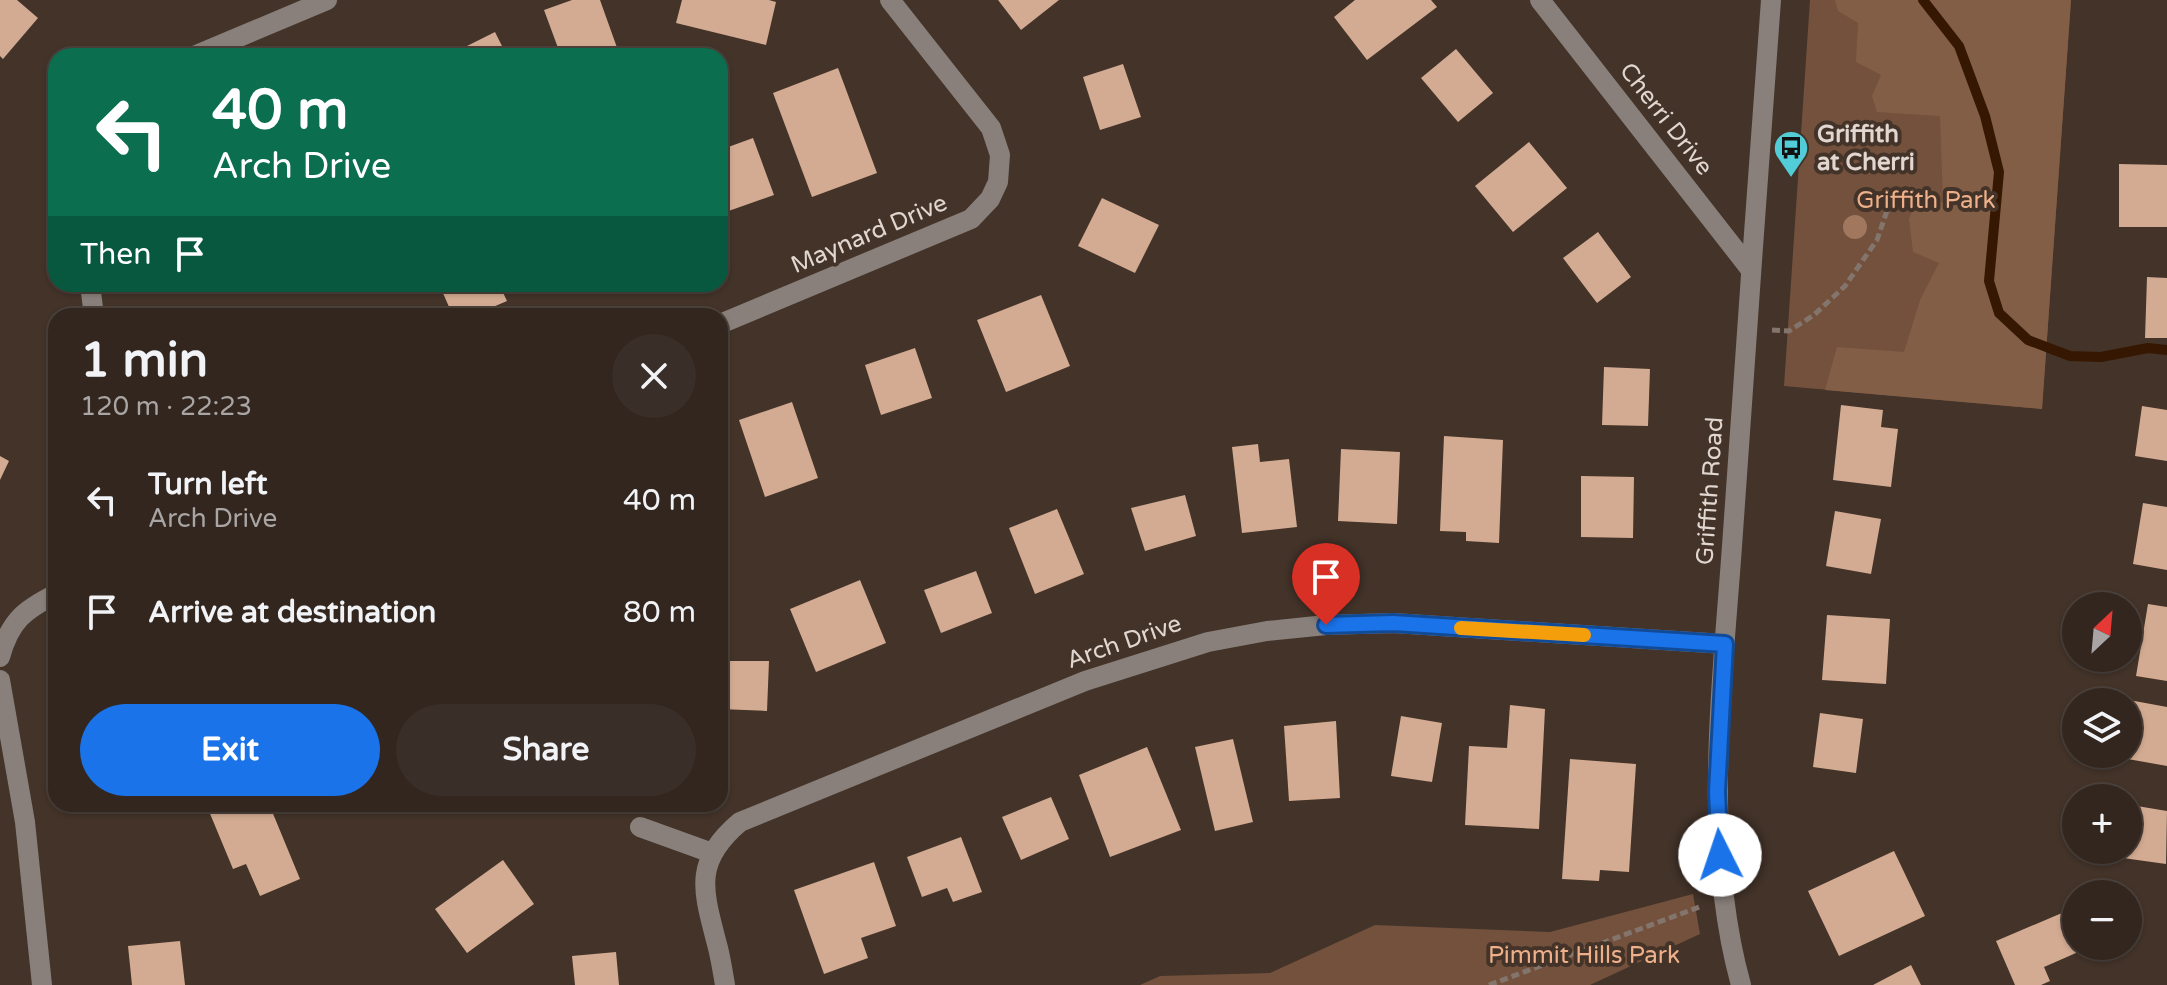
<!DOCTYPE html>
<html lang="en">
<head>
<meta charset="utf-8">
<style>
  :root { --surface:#32261f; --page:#3a2e28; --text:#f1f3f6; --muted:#a8a5a4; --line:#4d433d; --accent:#1a73e8 }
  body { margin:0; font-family:"Varela Round",sans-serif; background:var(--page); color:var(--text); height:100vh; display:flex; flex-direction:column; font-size:30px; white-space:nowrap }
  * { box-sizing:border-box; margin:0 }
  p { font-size:26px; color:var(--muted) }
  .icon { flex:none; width:44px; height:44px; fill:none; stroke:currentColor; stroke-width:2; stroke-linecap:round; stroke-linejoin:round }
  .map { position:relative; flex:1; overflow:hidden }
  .details { position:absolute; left:48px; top:308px; width:680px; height:504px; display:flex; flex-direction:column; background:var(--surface); border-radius:24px; box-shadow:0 2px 6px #0004,0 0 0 2px var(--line) }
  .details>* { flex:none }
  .top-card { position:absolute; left:48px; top:48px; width:680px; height:244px; border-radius:24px; box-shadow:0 2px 6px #0004,0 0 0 2px var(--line); background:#0b6e4f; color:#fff; overflow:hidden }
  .needle { width:52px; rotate:26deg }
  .fabs { position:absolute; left:2062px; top:592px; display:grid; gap:16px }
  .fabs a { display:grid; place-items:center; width:80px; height:80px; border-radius:50%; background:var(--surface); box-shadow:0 2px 6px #0004,0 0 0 2px var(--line); font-size:40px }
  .pin { position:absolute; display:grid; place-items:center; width:68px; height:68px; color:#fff; margin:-82px -34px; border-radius:50% 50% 50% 0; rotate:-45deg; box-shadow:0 0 8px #0007 }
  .pin .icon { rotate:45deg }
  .me { position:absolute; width:88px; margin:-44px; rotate:356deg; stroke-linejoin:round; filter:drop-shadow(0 0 6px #0008) }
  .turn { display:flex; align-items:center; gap:28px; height:168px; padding:0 32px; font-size:36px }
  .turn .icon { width:104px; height:104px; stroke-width:2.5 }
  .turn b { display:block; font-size:56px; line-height:68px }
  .then { display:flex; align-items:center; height:76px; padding:0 32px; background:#0003; gap:16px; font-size:30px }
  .round { display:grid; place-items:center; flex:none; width:84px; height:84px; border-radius:42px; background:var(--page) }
  .summary { display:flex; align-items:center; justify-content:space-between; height:136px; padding:0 32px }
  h1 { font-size:48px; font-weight:800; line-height:60px }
  .action { display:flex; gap:16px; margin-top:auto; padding:16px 32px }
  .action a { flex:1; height:92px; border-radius:48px; background:var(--accent); color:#fff; font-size:32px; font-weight:800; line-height:92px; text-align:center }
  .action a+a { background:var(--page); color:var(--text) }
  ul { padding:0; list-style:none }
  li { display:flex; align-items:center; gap:24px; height:112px; padding:0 32px }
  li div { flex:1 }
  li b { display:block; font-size:30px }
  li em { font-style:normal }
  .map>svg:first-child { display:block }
</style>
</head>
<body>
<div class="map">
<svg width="2167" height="985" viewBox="0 0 2167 985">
  <rect width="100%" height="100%" fill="#433329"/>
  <!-- green -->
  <path fill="#73513c" d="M1810 0H2071L2042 409 1784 386Z
    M1693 894 1700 934 1590 985H1140L1160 976 1270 973 1375 925 1550 932Z"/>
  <!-- forest -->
  <path fill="#835e47" d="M1835 0H2071L2042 409 1825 390 1837 347 1904 352 1920 300 1939 263 1913 252 1909 219 1915 202H1943L1940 116 1877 112 1872 96 1881 75 1856 62 1858 23 1838 11Z"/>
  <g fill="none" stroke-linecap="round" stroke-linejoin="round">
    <!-- stream -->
    <path stroke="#361802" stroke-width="10" d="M1923 0 1959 46 1985 116 1999 172 1989 281 1999 313 2028 340 2070 356 2101 357 2148 348 2167 350"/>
  </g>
  <!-- building -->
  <path fill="#d3ab92" d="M0 0H17L38 18 3 59 0 56Z
    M572 0H600L620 56H561L544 10Z
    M682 0H769L776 2 766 45 676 23Z
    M998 0H1059L1021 30Z
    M1355 0H1431L1437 7 1367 60 1334 17Z
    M495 32 507 56H447Z
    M1456 49 1493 93 1458 122 1421 78Z
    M1123 64 1141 117 1100 130 1083 77Z
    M838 68 877 173 812 197 773 93Z
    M753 138 774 195 720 214V168L725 166 720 150Z
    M1529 142 1567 188 1513 232 1475 186Z
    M2119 164 2167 165V227H2119Z
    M1102 198 1159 225 1135 273 1078 246Z
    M1598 232 1631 277 1597 303 1563 258Z
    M2147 277 2167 278V338H2145Z
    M439 284H499L507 301 472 316H453Z
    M1041 295 1070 366 1006 392 977 320Z
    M364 307 368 316H344Z
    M915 348 932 398 881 415 865 365Z
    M1604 367 1650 369 1648 426 1602 425Z
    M792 402 818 478 765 497 739 420Z
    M1841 405 1883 410 1881 427 1898 429 1891 487 1833 480Z
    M2142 406 2167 410V461L2135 456Z
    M1444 436 1503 440 1499 543 1466 541V532L1440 531Z
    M1258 444 1260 462 1289 459 1297 527 1242 533 1232 447Z
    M1341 449 1400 452 1397 524 1338 521Z
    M0 456 9 461 0 480Z
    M1581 476 1634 477 1633 538 1581 537Z
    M1185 495 1196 536 1145 551 1131 508Z
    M2143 503 2167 507V570L2133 564Z
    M1057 509 1084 574 1035 594 1009 528Z
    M1835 511 1881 519 1871 574 1826 566Z
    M976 571 992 613 941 633 924 590Z
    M860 580 886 643 816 672 790 609Z
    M2148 604 2167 607V681L2136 676Z
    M1827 615 1890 619 1886 684 1822 680Z
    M720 661H769L767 711 720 709Z
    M2113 697 2167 707V766L2111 756 2112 754H2128V702H2112Z
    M1510 705 1545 709 1539 829 1465 825 1469 746 1507 748Z
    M1820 713 1863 719 1856 773 1813 767Z
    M1401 716 1442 723 1432 782 1391 776Z
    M1336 721 1340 798 1289 801 1284 726Z
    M1233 739 1253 822 1215 831 1195 747Z
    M1147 747 1181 830 1110 857 1079 775Z
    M1570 759 1636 764 1629 872 1600 870 1599 881 1562 879Z
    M1051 797 1069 839 1021 860 1002 817Z
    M206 804H269L300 879 260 896 246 864 233 869Z
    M435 804H487L485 814 435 806Z
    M2131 805 2167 811 2166 864 2123 858 2124 850H2128V824Z
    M961 837 982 892 953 902 947 888 922 897 907 857Z
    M1894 851 1925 916 1839 956 1808 891Z
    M503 860 534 904 467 953 435 909Z
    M874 862 896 926 861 938 868 958 824 974 794 890Z
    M2076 907V946H2092L2044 967 2050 981 2041 985H2015L1996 941Z
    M180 941 185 985H132L128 946Z
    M616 952 619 985H575L572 956Z
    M1911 965 1921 985H1873Z"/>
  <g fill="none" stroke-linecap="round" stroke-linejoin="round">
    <!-- path -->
    <path stroke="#83756c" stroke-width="5" stroke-dasharray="8 4" stroke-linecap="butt" d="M1772 330 1789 331 1814 315 1845 286 1877 240 1890 202
      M1489 985 1702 906"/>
    <!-- minor -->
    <path stroke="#89807b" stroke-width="20" d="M1540 0 1751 270
      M194 56 327 0
      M90 284 94 316
      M720 324 971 219 990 199 998 182 1000 155 991 128 890 0
      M0 657C10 621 24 610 56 594
      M0 680 25 822 42 985
      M640 827 712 853
      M725 985C723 973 721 960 718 948 704 893 691 863 740 822L1085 681 1208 642 1267 631 1326 625 1393 623 1725 644
      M1741 985C1701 841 1723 680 1733 532 1745 355 1758 177 1771 0"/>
  </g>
  <!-- trees -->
  <circle fill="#a1785e" cx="1855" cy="227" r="12"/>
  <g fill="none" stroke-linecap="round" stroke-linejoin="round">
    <defs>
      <path id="route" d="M1326 625 1393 623 1725 644 1717 792 1720 855"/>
    </defs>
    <!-- route casing -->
    <use href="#route" stroke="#114b97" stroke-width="20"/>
    <!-- route -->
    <use href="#route" stroke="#1a73e8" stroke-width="14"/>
    <!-- slow -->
    <path stroke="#f59e0b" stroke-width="14" d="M1461 628 1584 635"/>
  </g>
  <!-- icons -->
  <defs>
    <symbol id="bus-pin" viewBox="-11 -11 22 30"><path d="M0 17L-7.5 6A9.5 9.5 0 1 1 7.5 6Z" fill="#52ccd6" stroke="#433329"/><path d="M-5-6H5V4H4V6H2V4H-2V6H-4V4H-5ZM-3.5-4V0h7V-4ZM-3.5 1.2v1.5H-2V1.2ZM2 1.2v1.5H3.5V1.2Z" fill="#111"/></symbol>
  </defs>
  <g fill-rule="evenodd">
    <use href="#bus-pin" x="1771" y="128" width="40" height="54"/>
  </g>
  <g text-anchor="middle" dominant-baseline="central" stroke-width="8" stroke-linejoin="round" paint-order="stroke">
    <!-- street labels -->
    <g font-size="24" fill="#e1d6d0" stroke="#433329">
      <text transform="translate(1666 119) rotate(52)">Cherri Drive</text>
      <text transform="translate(869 234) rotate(-23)">Maynard Drive</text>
      <text transform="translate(1710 491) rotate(-86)">Griffith Road</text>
      <text transform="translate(1124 642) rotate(-19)">Arch Drive</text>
    </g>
    <!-- poi labels -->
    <g font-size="24" font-weight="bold" fill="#e1d6d0" stroke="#433329" text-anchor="start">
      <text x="1817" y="134">Griffith<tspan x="1817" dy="28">at Cherri</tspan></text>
    </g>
    <!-- park labels -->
    <g font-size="24" fill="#eeb08a" stroke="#433329">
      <text x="1926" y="200">Griffith Park</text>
      <text x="1584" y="955">Pimmit Hills Park</text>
    </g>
  </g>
</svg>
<div class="fabs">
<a><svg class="needle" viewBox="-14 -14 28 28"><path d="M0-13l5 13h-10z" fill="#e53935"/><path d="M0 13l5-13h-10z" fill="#a8a5a4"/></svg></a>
<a><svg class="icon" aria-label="layers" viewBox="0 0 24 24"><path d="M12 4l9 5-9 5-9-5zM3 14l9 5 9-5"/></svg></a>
<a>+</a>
<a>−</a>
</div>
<div class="pin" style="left:1326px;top:625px;background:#d93025"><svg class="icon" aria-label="arrive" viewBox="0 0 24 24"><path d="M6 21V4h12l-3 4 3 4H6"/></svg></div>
<svg class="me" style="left:1720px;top:855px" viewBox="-20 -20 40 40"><circle r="19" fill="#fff"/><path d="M0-13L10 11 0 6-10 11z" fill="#1a73e8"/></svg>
<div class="top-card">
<div class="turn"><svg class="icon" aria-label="left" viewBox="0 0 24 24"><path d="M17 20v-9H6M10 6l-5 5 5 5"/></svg><div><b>40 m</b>Arch Drive</div></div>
<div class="then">Then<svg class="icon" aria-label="arrive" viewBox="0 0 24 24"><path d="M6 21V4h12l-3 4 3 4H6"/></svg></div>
</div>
<section class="details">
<div class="summary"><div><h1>1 min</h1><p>120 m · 22:23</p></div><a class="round"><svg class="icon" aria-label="close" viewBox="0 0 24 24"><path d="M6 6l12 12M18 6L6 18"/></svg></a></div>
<ul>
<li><svg class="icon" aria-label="left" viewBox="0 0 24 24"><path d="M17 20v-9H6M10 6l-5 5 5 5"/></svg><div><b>Turn left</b><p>Arch Drive</p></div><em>40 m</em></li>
<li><svg class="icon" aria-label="arrive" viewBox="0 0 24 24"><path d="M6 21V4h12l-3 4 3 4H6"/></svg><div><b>Arrive at destination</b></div><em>80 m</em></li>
</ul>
<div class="action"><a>Exit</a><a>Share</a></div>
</section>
</div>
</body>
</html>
